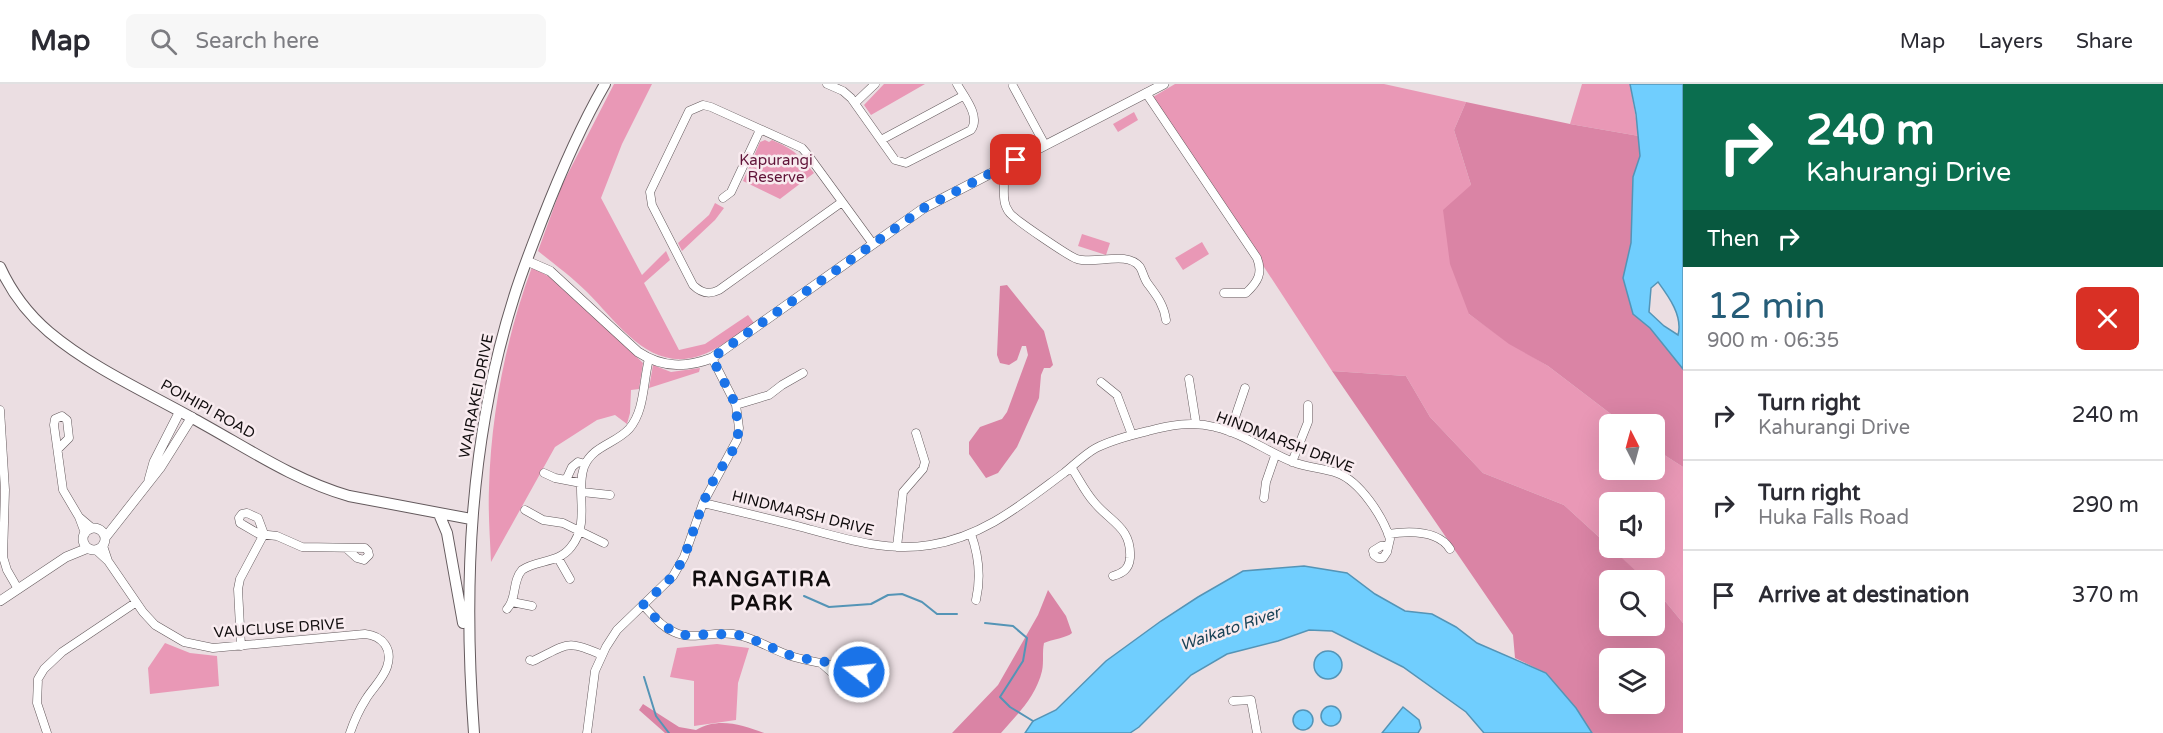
<!DOCTYPE html>
<html lang="en">
<head>
<meta charset="utf-8">
<style>
  :root { --surface:#fff; --page:#f7f7f7; --text:#2b2b33; --muted:#7c7c81; --line:#e1e1e2; --accent:#265d78 }
  body { margin:0; font-family:"Varela Round",sans-serif; background:var(--page); color:var(--text); height:100vh; display:flex; flex-direction:column; font-size:22px; white-space:nowrap }
  * { box-sizing:border-box; margin:0 }
  p { font-size:20px; color:var(--muted) }
  .icon { flex:none; width:33px; height:33px; fill:none; stroke:currentColor; stroke-width:2; stroke-linecap:round; stroke-linejoin:round }
  .map { position:relative; flex:1; overflow:hidden }
  .details { display:flex; flex-direction:column; background:var(--surface); width:480px }
  .details>* { flex:none }
  .guide { background:#0b6e4f; color:#fff; overflow:hidden }
  .needle { width:39px; rotate:354deg }
  .tools { position:absolute; left:1599px; top:330px; display:grid; gap:12px }
  .tools a { display:grid; place-items:center; width:66px; height:66px; border-radius:9px; background:var(--surface); box-shadow:0 6px 24px #0002; font-size:30px }
  .pin { position:absolute; display:grid; place-items:center; width:51px; height:51px; color:#fff; margin:-26px; border-radius:12px; box-shadow:0 3px 9px #0006 }
  .me { position:absolute; width:66px; margin:-33px; rotate:286deg; stroke-linejoin:round; filter:drop-shadow(0 0 4px #0008) }
  .turn { display:flex; align-items:center; gap:21px; height:126px; padding:0 24px; font-size:27px }
  .turn .icon { width:78px; height:78px; stroke-width:2.5 }
  .turn b { display:block; font-size:42px; line-height:51px }
  .then { display:flex; align-items:center; height:57px; padding:0 24px; background:#0003; gap:12px; font-size:22px }
  .round { display:grid; place-items:center; flex:none; width:63px; height:63px; border-radius:9px; background:var(--page) }
  .summary { display:flex; align-items:center; justify-content:space-between; height:102px; padding:0 24px }
  h1 { font-size:36px; font-weight:600; line-height:45px; color:var(--accent) }
  ul { padding:0; list-style:none }
  li { display:flex; align-items:center; gap:18px; height:90px; padding:0 24px; border-top:2px solid var(--line) }
  li div { flex:1 }
  li b { display:block; font-size:22px }
  li em { font-style:normal }
  header { display:flex; align-items:center; gap:36px; box-sizing:border-box; height:84px; padding:0 30px; background:var(--surface); border-bottom:2px solid var(--line) }
  header strong { font-size:28px }
  nav { display:flex; gap:33px; margin-inline-start:auto; font-size:21px }
  .search { width:420px; height:54px; background:var(--page); display:flex; align-items:center; gap:15px; box-sizing:border-box; padding:0 21px; border-radius:9px; color:var(--muted); font-size:22px }
  main { display:flex; flex:1; min-height:0 }
  .map>svg:first-child { display:block }
</style>
</head>
<body>
<header>
<strong>Map</strong>
<div class="search"><svg class="icon" aria-label="search" viewBox="0 0 24 24"><circle cx="10" cy="10" r="6"/><path d="M15 15l6 6"/></svg>Search here</div>
<nav><a>Map</a><a>Layers</a><a>Share</a></nav>
</header>
<main>
<div class="map">
<svg width="1683" height="649" viewBox="0 0 1683 649">
  <rect width="100%" height="100%" fill="#ebdee2"/>
  <!-- green -->
  <path fill="#e998b6" d="M614 0H652L622 60 601 114 642 191 666 167 670 176 644 199 679 266 705 260 748 231 754 239C737 250 719 266 699 272 649 288 618 239 587 208 572 193 554 180 538 167L562 101Z
    M884 0H925L871 31 864 21Z
    M1175 0H1384L1466 18 1454 46 1471 101 1469 230 1509 259 1548 282 1624 340H1610V386H1654L1655 365 1683 383V539L1655 505 1654 496H1646L1610 464H1654V418H1610V463L1564 421 1483 389 1430 333 1406 292 1332 287 1153 13Z
    M1582 0H1630L1639 52 1570 40Z
    M1134 28 1138 36 1118 48 1113 40Z
    M765 56 769 58 772 56C793 65 800 71 814 89L780 115 743 97 760 58Z
    M715 119 724 124 715 136 682 167 678 159 709 131Z
    M1082 150 1110 159 1106 171 1078 162Z
    M1202 158 1209 170 1183 186 1175 174Z
    M532 183 555 196 643 279 639 305 631 306 630 329 627 340 615 331 597 336 555 363 491 478C490 454 488 429 489 404 491 330 506 253 532 183Z
    M653 281 671 288 700 284 699 288 649 304Z
    M165 559 190 569 217 572 219 602 150 610 148 584Z
    M717 560 749 564 738 599 736 636 694 642V597L670 593 677 564Z"/>
  <!-- forest -->
  <path fill="#da84a5" fill-rule="evenodd" d="M1466 18 1570 40 1639 52 1640 72 1633 93 1631 159 1623 194 1633 230 1650 244 1683 285V383L1655 365 1654 340H1624L1548 282 1509 260 1469 230 1450 180 1443 126 1471 101 1454 46Z
    M1007 201 1044 247 1053 281 1050 284H1044L1041 291 1039 314 1017 363 998 389 986 394 969 370V358L980 343 1002 335 1007 328 1028 271 1026 262H1022L1017 276 1009 281 1000 279 997 271 1000 202Z
    M1332 287 1406 292 1430 333 1483 389 1564 421 1646 496H1610V542H1654L1655 505 1683 539V649H1592L1576 624 1546 589 1515 574 1513 551ZM1610 574H1654V620H1610Z
    M1048 506 1066 532 1072 549C1067 554 1052 555 1044 559 1042 568 1044 577 1042 587 1036 612 1018 630 1001 649H952L998 601 1038 531Z
    M643 620 679 643 696 646C719 633 741 641 764 649H665L639 626Z"/>
  <!-- water -->
  <path fill="#70cefe" stroke="#5494b6" stroke-width="1.5" fill-rule="evenodd" d="M1630 0H1683V285L1650 244 1633 230 1623 194 1631 159 1633 93 1640 72 1636 30ZM1658 198C1669 213 1683 232 1678 251L1664 242 1649 228 1651 204Z
    M1304 482 1347 489 1375 510 1405 527 1432 530 1456 543 1477 559 1546 589 1576 624 1592 649H1484L1466 628 1403 583 1332 547 1309 546 1278 557 1227 570 1191 591 1139 643 1130 649H1025L1033 637 1056 626 1106 577 1161 537 1198 513 1243 487Z
    M1314 581a14 14 0 1 1 28 0a14 14 0 1 1-28 0Z
    M1321 632a10 10 0 1 1 20 0a10 10 0 1 1-20 0Z
    M1403 623 1419 636 1421 644 1418 649H1382Z
    M1293 636a10 10 0 1 1 20 0a10 10 0 1 1-20 0Z"/>
  <g fill="none" stroke-linecap="round" stroke-linejoin="round">
    <!-- stream -->
    <path stroke="#5494b6" stroke-width="2" d="M804 512 829 523 871 520 888 511 902 510 922 518 937 530H957
      M985 539 1013 542 1027 554 1023 577 1000 613 1010 623 1033 637
      M644 593 656 632 669 649"/>
    <defs>
      <path id="minor" d="M827 0 843 7 851 14 895 76 906 79 971 46C981 32 964 13 957 0
        M1013 2 1045 61
        M1146 9 1257 174C1263 189 1258 198 1246 209H1224
        M855 19 875 0
        M881 56 963 12
        M1001 84C1008 98 999 115 1009 128 1012 134 1070 173 1077 175 1095 181 1127 166 1140 183 1143 188 1144 195 1148 200 1157 212 1164 221 1166 236
        M723 114 731 108 760 46
        M842 118 719 206C709 211 701 209 693 201L652 121 650 108 689 27 703 21 711 23 802 64 808 71 873 160
        M1189 295 1196 339
        M1101 298 1117 311 1132 351
        M736 321 769 311 782 301 803 289
        M0 326 5 406 3 473 7 486 18 505
        M1230 348 1245 304
        M58 365 69 354 67 336 62 332 55 335 54 341 63 406 79 433 85 449
        M1292 378 1308 338V321
        M1071 383C1079 395 1085 408 1094 418 1110 438 1132 443 1130 474 1129 485 1123 489 1113 492
        M544 389 555 394 581 399
        M566 396 572 383 578 378 585 380
        M582 408 610 411
        M1264 414 1266 398 1275 372
        M703 419C737 427 771 435 805 444 845 455 887 468 930 461 983 453 1022 420 1064 389 1074 381 1085 370 1096 364 1112 356 1131 351 1148 347 1170 341 1192 337 1215 343 1243 349 1267 368 1293 378 1308 384 1323 384 1337 389 1360 397 1383 433 1390 455L1387 468 1383 474H1378L1374 471 1373 467 1381 462 1388 461
        M525 426 543 436 563 439 604 459
        M79 433 92 444
        M264 450 258 434 247 429 242 430 239 434 240 439 259 450 277 452 302 463 365 464 368 467 369 471 364 476 357 474 346 464
        M971 450C979 472 981 494 976 516
        M1388 450C1409 447 1438 446 1450 465
        M103 462 108 477 143 528 155 541 184 558 213 564 365 550C383 552 393 565 387 583 383 595 372 605 366 615 359 626 354 637 350 649
        M897 463 903 408 923 385 925 378 916 349
        M96 466 108 477
        M558 474 570 495
        M512 518 532 522
        M643 521C652 530 661 543 674 548 692 557 713 547 733 550 755 553 773 567 794 573 815 579 836 581 857 586L860 592 854 598 839 595 821 579
        M507 525C517 515 512 497 522 486 538 475 558 480 571 463 591 438 575 409 584 383 592 362 615 360 629 345 645 327 643 297 649 275
        M241 562 238 505 240 495 264 450
        M530 576 533 577C568 560 566 555 602 571
        M1233 617 1251 616 1257 649
        M47 649 37 619 38 595 44 585 62 568 135 519
        M587 649 595 587 606 563 617 546 673 492 684 473 703 419 737 356 739 344 736 321 712 274"/>
      <path id="tertiary" d="M527 177 550 187 638 268C662 284 686 284 712 274L924 124 1164 0
        M149 396 154 378 180 327
        M83 455a11 11 0 1 1 22 0a11 11 0 1 1-22 0Z
        M105 454 160 384 192 333
        M0 517 66 473 88 464"/>
      <path id="secondary" d="M0 183C11 207 29 231 49 248 92 284 146 308 194 335 244 362 293 396 349 412L471 435
        M439 430 447 449 463 539
        M474 649C463 502 469 355 514 213 522 187 532 162 542 136 560 90 580 43 605 0"/>
    </defs>
    <!-- minor casing -->
    <use href="#minor" stroke="#645a5d" stroke-width="9"/>
    <!-- tertiary casing -->
    <use href="#tertiary" stroke="#645a5d" stroke-width="10"/>
    <!-- secondary casing -->
    <use href="#secondary" stroke="#645a5d" stroke-width="12"/>
    <!-- minor -->
    <use href="#minor" stroke="#fff" stroke-width="8"/>
    <!-- tertiary -->
    <use href="#tertiary" stroke="#fff" stroke-width="9"/>
    <!-- secondary -->
    <use href="#secondary" stroke="#fff" stroke-width="10"/>
  </g>
  <g fill="none" stroke-linecap="round" stroke-linejoin="round">
    <!-- route -->
    <path stroke="#1a73e8" stroke-width="10" stroke-dasharray="0 18" d="M859 588 832 579 794 573 747 553 733 550 683 551 663 542 643 521 673 492 684 474 703 419 714 395 733 366 738 350 736 321 712 274 924 124 1016 76"/>
  </g>
  <g text-anchor="middle" dominant-baseline="central" stroke-width="5" stroke-linejoin="round" paint-order="stroke">
    <!-- park labels -->
    <g font-size="15" fill="#601338" stroke="#f8ebef">
      <text x="776" y="76">Kapurangi<tspan x="776" dy="17">Reserve</tspan></text>
    </g>
    <!-- street labels -->
    <g font-size="15" fill="#110d0e" stroke="#f8ebef">
      <text transform="translate(476 312) rotate(-79)">WAIRAKEI DRIVE</text>
      <text transform="translate(208 325) rotate(29)">POIHIPI ROAD</text>
      <text transform="translate(1285 358) rotate(21)">HINDMARSH DRIVE</text>
      <text transform="translate(803 429) rotate(14)">HINDMARSH DRIVE</text>
      <text transform="translate(279 544) rotate(-4)">VAUCLUSE DRIVE</text>
    </g>
    <!-- water labels -->
    <g font-size="16" font-style="italic" fill="#1a4357" stroke="#f8ebef">
      <text transform="translate(1230 545) rotate(-19)">Waikato River</text>
    </g>
    <!-- district labels -->
    <g font-size="21" font-weight="bold" letter-spacing="1.5" fill="#110d0e" stroke="#f8ebef">
      <text x="762" y="495">RANGATIRA<tspan x="762" dy="24">PARK</tspan></text>
    </g>
  </g>
</svg>
<div class="tools">
<a><svg class="needle" viewBox="-14 -14 28 28"><path d="M0-13l5 13h-10z" fill="#e53935"/><path d="M0 13l5-13h-10z" fill="#7c7c81"/></svg></a>
<a><svg class="icon" aria-label="sound" viewBox="0 0 24 24"><path d="M4 9h4l5-4v14l-5-4H4zM17 9q2 3 0 6"/></svg></a>
<a><svg class="icon" aria-label="search" viewBox="0 0 24 24"><circle cx="10" cy="10" r="6"/><path d="M15 15l6 6"/></svg></a>
<a><svg class="icon" aria-label="layers" viewBox="0 0 24 24"><path d="M12 4l9 5-9 5-9-5zM3 14l9 5 9-5"/></svg></a>
</div>
<div class="pin" style="left:1016px;top:76px;background:#d93025"><svg class="icon" aria-label="arrive" viewBox="0 0 24 24"><path d="M6 21V4h12l-3 4 3 4H6"/></svg></div>
<svg class="me" style="left:859px;top:588px" viewBox="-20 -20 40 40"><circle r="17" fill="#1a73e8" stroke="#fff" stroke-width="3"/><path d="M0-11L8 9 0 5-8 9z" fill="#fff"/></svg>
</div>
<section class="details">
<div class="guide">
<div class="turn"><svg class="icon" aria-label="right" viewBox="0 0 24 24"><path d="M7 20v-9h11M14 6l5 5-5 5"/></svg><div><b>240 m</b>Kahurangi Drive</div></div>
<div class="then">Then<svg class="icon" aria-label="right" viewBox="0 0 24 24"><path d="M7 20v-9h11M14 6l5 5-5 5"/></svg></div>
</div>
<div class="summary"><div><h1>12 min</h1><p>900 m · 06:35</p></div><a class="round" style="background:#d93025;color:#fff"><svg class="icon" aria-label="close" viewBox="0 0 24 24"><path d="M6 6l12 12M18 6L6 18"/></svg></a></div>
<ul>
<li><svg class="icon" aria-label="right" viewBox="0 0 24 24"><path d="M7 20v-9h11M14 6l5 5-5 5"/></svg><div><b>Turn right</b><p>Kahurangi Drive</p></div><em>240 m</em></li>
<li><svg class="icon" aria-label="right" viewBox="0 0 24 24"><path d="M7 20v-9h11M14 6l5 5-5 5"/></svg><div><b>Turn right</b><p>Huka Falls Road</p></div><em>290 m</em></li>
<li><svg class="icon" aria-label="arrive" viewBox="0 0 24 24"><path d="M6 21V4h12l-3 4 3 4H6"/></svg><div><b>Arrive at destination</b></div><em>370 m</em></li>
</ul>
</section>
</main>
</body>
</html>
